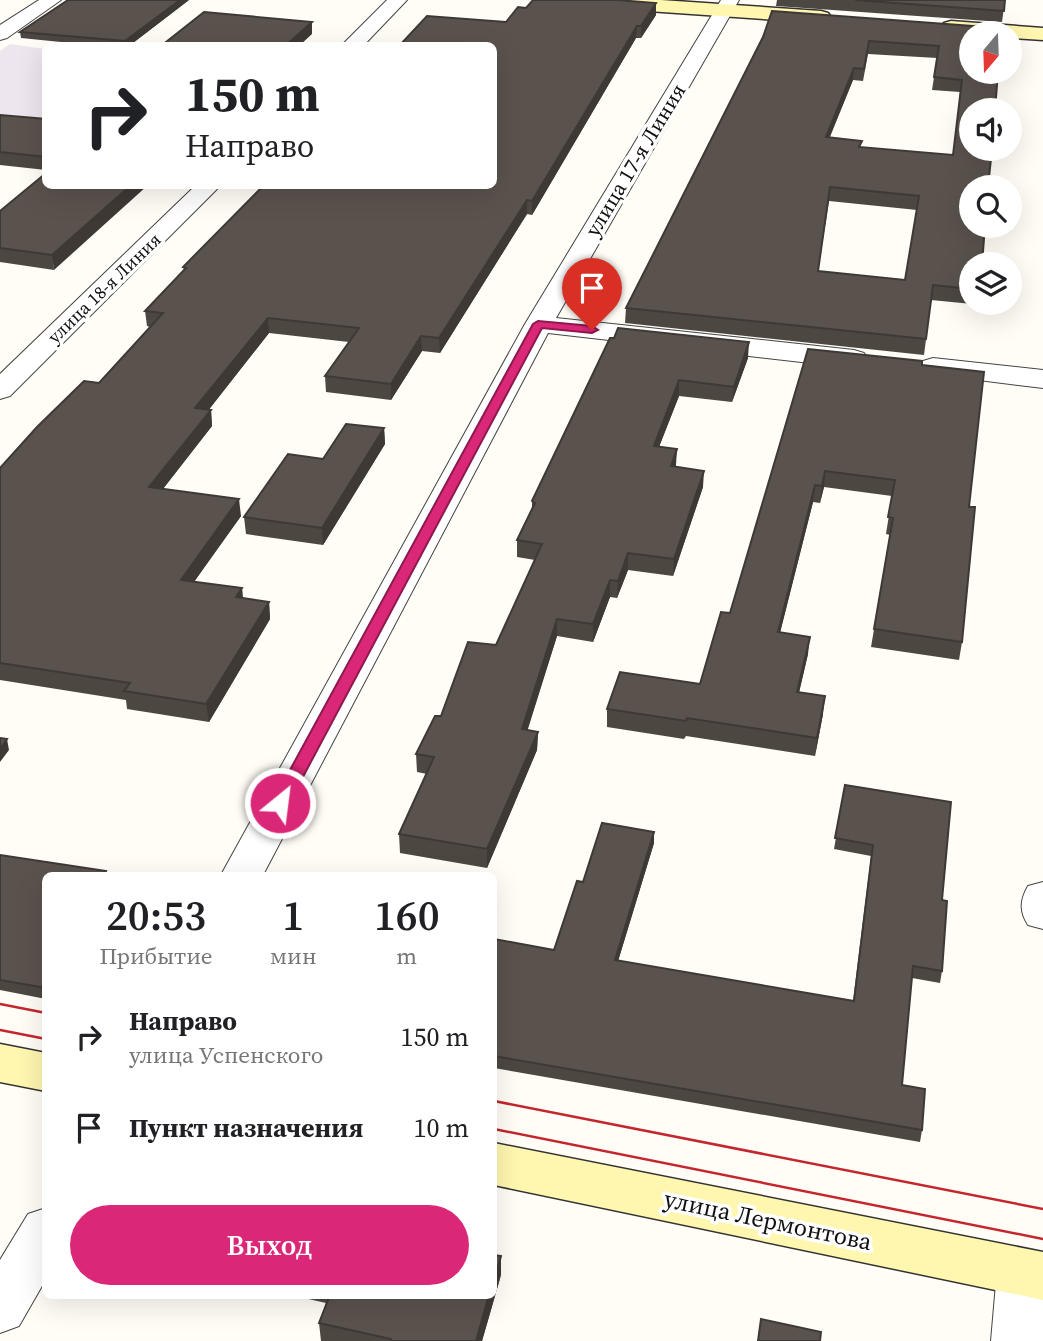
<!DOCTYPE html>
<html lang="ru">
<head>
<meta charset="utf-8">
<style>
  :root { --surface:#fff; --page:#f6f6f6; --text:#202124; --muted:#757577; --accent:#db2777 }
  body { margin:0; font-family:"Source Serif 4",serif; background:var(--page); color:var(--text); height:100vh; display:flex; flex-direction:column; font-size:26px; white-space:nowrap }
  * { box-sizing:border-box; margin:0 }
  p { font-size:23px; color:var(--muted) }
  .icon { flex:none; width:38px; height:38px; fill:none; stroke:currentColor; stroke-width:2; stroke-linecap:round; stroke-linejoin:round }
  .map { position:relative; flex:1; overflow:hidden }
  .side { position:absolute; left:42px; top:872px; width:455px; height:427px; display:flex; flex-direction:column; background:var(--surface); border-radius:10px; box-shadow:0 7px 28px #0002 }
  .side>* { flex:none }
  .top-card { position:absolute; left:42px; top:42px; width:455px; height:147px; border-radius:10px; box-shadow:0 7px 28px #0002; background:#fff; color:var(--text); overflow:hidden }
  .needle { width:46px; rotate:199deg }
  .fabs { position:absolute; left:959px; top:21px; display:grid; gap:14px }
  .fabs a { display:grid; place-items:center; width:63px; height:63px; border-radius:50%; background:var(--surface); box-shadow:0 7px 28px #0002; font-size:35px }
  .pin { position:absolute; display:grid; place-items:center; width:60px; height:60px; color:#fff; margin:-72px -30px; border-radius:50% 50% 50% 0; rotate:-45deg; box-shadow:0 0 7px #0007 }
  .pin .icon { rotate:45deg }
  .me { position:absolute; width:77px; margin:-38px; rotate:29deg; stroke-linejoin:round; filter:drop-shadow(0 0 5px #0008) }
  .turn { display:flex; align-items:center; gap:24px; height:147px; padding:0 28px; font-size:32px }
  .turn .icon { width:91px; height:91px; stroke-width:2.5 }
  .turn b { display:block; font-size:49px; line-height:60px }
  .eta { display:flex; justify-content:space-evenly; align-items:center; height:119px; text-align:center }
  .eta b { font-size:42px; font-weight:600; line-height:49px }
  .cta { display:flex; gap:14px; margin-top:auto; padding:14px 28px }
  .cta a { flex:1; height:80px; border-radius:42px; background:var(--accent); color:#fff; font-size:28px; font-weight:600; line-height:80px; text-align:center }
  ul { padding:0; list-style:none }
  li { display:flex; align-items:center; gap:21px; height:91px; padding:0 28px }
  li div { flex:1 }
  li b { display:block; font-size:26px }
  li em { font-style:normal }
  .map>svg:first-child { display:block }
</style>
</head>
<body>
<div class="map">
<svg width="1043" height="1341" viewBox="0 0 1043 1341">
  <rect width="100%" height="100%" fill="#fffdf5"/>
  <!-- industrial -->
  <path fill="#eee6ef" d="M10 44 45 49V127L0 123V51Z"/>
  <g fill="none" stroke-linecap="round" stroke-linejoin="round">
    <defs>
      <path id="street" d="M39 0H61L7 38 0 40V25Z
        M387 0H407L363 46H341Z
        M721 0H739L556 318 854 350 864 353 868 359 864 365 854 368 548 333 263 875H221L525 324Z
        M195 186H220L10 396 0 399V374Z
        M933 358 1043 370V388L923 373 919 367 923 361Z
        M1043 882V929L1028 925C1019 911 1020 900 1028 886Z
        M46 1208V1279L19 1326 0 1333V1260L28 1214Z
        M1023 1249 1043 1258V1341H991L997 1272 1004 1256Z"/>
      <path id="secondary" d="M565 0H661L821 11 828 13 831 17 828 21 821 23 575 6Z
        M951 21 1043 28V40L1010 38V33L971 35 944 31 941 27 944 23Z
        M0 1044 46 1053V1091L0 1082Z
        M494 1143 1043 1252V1300L494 1185Z"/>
    </defs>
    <!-- street casing -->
    <use href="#street" stroke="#444" stroke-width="2"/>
    <!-- secondary casing -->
    <use href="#secondary" stroke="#333" stroke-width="3"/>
    <!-- street -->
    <use href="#street" fill="#fff" fill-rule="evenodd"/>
    <!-- secondary -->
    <use href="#secondary" fill="#fff6b0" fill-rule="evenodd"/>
    <!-- tram -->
    <path stroke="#c4262e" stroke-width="2.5" d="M0 1004 46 1013
      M0 1030 46 1039
      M494 1101 1043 1209
      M494 1129 1043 1239"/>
  </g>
  <!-- wall -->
  <path fill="#4d4742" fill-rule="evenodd" d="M189 0 129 46H101L21 38 20 32Z
    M777 0H1005L1002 22 776 6Z
    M656 15 641 38H636L532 215 527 214 440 353 422 351 391 400 326 392 325 376 349 342 269 333 208 410H211L212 426 163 489 241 516 194 582 242 588 243 598 269 602 270 619 209 722 127 709 126 700 0 680V468L99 383 150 327 147 326 145 311 184 270 183 267 506 22Z
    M973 26 971 264 972 303V304L931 300 924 355 625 323 626 308 763 37ZM868 54 937 58 932 90 960 92 953 155 861 147 830 137 853 80 863 81ZM829 201 917 210 905 280 818 271Z
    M0 115 46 119V170L0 165Z
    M46 173 54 270 0 262V211Z
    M610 338 748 358 732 402 679 396 659 447 677 449 675 467 703 487 673 576 628 570 617 598 610 597 593 642 557 636 527 730 538 732 537 750 487 868 400 853 399 834 427 774 417 772 416 754 441 716 496 645 535 560 517 557V540L532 508V501Z
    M808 349 922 365 969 507 962 642 959 660 871 647 890 535 886 534 892 496 824 487 820 503 813 502 780 632 808 654 799 692 823 714 815 756 686 736 684 739 607 727V709L700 684 730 613Z
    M384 428 385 444 323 545 246 534 244 517 323 459Z
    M845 785 942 900V971L940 983 912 978 902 1085 922 1130 920 1142 494 1068V939L554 950 583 882 654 832V843L618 961 853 1001 871 856 834 849Z
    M0 855 46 875V999L0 990Z
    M501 1275 482 1341H321L319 1323 326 1303 291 1295H494Z"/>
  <!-- shaded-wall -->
  <path fill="#3f3936" d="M180 0H189L129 46H125V41Z
    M656 3V15L641 38V26Z
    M312 22V34L299 46H285Z
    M637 26 636 38 532 215V201Z
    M854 68 853 80 824 150 826 137Z
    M130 186H147L54 270 52 255Z
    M527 200V214L440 353 439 338Z
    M268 318 269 333 197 425 195 408Z
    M421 336 422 351 391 400V384Z
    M749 342 748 358 732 402 734 387Z
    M679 380V396L653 462 654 446Z
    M211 410 212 426 151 504 149 487Z
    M384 428 385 444 323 545 322 528Z
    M677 449 676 465 670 483 671 466Z
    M704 471 703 487 673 576 674 559Z
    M825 471 824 487 820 503 822 486Z
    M815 485 813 502 776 649 778 632Z
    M239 499 241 516 183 597 181 580Z
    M628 553V570L617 598 618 581Z
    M610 580V597L593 642V624Z
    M242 588 243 606 236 597Z
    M269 602 270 619 209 722 206 704Z
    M557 619V636L522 748V729Z
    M810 637 808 654 795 710 797 692Z
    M825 696 823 714 815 756 817 738Z
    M538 732 537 750 487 868V849Z
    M7 739 9 750 0 762V749Z
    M654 832V843L615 971V960Z
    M501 1256V1275L482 1341H476L489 1295H494V1282Z"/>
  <!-- building -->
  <path fill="#5a524d" stroke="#3f3936" stroke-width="2" fill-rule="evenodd" d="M68 0H180L125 41 20 32Z
    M533 0H617L656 3 641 26H637L532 201 527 200 439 338 421 336 391 384 325 376 359 328 268 318 195 408 211 410 149 487 239 499 181 580 242 588 236 597 269 602 206 704 124 691 130 683 0 663V468L37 427 84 381 99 383 163 313 145 311 186 268 183 267 263 186H494V46H399L427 16 506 22 518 7 526 8Z
    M855 0H1005L1004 11Z
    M772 11 973 26 1002 24V33H971V72H998L995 110H971V149H992L988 187H971V226H985L982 264H971V289L933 285 926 339 626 308 763 37ZM869 41 939 46 934 77 962 80 953 155 859 147 862 141 826 137 854 68 864 69ZM830 187 919 196 905 280 818 271Z
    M204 12 312 22 285 46H161Z
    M0 115 46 119V157L0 152Z
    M46 173V186H130L52 255 0 248V211Z
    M618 328 749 342 734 387 679 380 654 446 677 449 671 466 704 471 674 559 628 553 618 581 610 580 593 624 557 619 522 729 538 732 487 849 399 834 434 757 416 754 435 716H441L468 642 496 645 542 544 517 540 535 503 532 501 610 338H614Z
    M808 349 922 361V365L984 372 969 507H975L962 642 874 629 893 518 888 517 895 480 825 471 822 486 815 485 778 632 810 637 797 692 825 696 817 738 687 718 686 721 607 709 620 672 700 684 721 612 730 613Z
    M346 424 384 428 322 528 244 517 288 454 323 459Z
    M0 738 7 739 0 749Z
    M845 785 951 802 942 900 947 901 942 971 913 966 902 1085 925 1089 922 1130 494 1056V939L554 950 577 881 583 882 602 823 654 832 615 960 854 1001 873 845 835 838Z
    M0 855 106 871 104 875H46V988L0 980Z
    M494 1255 501 1256 494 1282Z
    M330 1295H489L476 1341H391V1339L319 1323Z
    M761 1319 821 1332 820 1341H758Z"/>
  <!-- route -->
  <path fill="#db2777" stroke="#8e194d" stroke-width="2" d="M538 321 592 326 598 330 592 333 542 328 289 803 287 807H274L272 803 533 324Z"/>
  <g text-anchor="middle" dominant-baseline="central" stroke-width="7" stroke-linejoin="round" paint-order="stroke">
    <!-- far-street labels -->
    <g font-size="18" fill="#111" stroke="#fff">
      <text transform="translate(104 288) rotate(-44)">улица 18-я Линия</text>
    </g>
    <!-- street labels -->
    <g font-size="21" fill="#111" stroke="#fff">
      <text transform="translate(635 160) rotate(-59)">улица 17-я Линия</text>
    </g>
    <!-- near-street labels -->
    <g font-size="24" fill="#111" stroke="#fff">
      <text transform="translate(768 1220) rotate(12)">улица Лермонтова</text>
    </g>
  </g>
</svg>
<div class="fabs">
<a><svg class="needle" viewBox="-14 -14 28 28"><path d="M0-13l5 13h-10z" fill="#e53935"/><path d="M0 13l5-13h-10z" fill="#757577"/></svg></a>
<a><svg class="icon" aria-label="sound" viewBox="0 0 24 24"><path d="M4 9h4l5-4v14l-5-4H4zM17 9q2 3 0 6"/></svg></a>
<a><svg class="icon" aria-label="search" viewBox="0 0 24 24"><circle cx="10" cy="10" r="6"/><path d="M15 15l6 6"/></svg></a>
<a><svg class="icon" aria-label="layers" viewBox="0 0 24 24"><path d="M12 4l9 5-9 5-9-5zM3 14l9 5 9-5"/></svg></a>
</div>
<div class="pin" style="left:592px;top:330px;background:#d93025"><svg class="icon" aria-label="arrive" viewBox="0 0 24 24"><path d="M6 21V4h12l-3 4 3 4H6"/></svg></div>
<svg class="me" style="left:280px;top:803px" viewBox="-20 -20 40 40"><circle r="17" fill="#db2777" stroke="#fff" stroke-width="3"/><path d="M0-11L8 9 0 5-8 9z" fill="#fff"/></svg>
<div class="top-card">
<div class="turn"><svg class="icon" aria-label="right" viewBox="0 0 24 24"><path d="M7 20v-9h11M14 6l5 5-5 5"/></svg><div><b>150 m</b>Направо</div></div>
</div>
<section class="side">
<div class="eta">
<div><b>20:53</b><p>Прибытие</p></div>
<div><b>1</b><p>мин</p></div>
<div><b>160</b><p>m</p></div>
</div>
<ul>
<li><svg class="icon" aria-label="right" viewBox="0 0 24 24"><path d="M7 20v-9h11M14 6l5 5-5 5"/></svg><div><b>Направо</b><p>улица Успенского</p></div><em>150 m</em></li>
<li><svg class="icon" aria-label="arrive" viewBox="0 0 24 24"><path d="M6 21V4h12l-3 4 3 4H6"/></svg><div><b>Пункт назначения</b></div><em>10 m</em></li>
</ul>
<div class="cta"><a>Выход</a></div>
</section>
</div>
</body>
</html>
